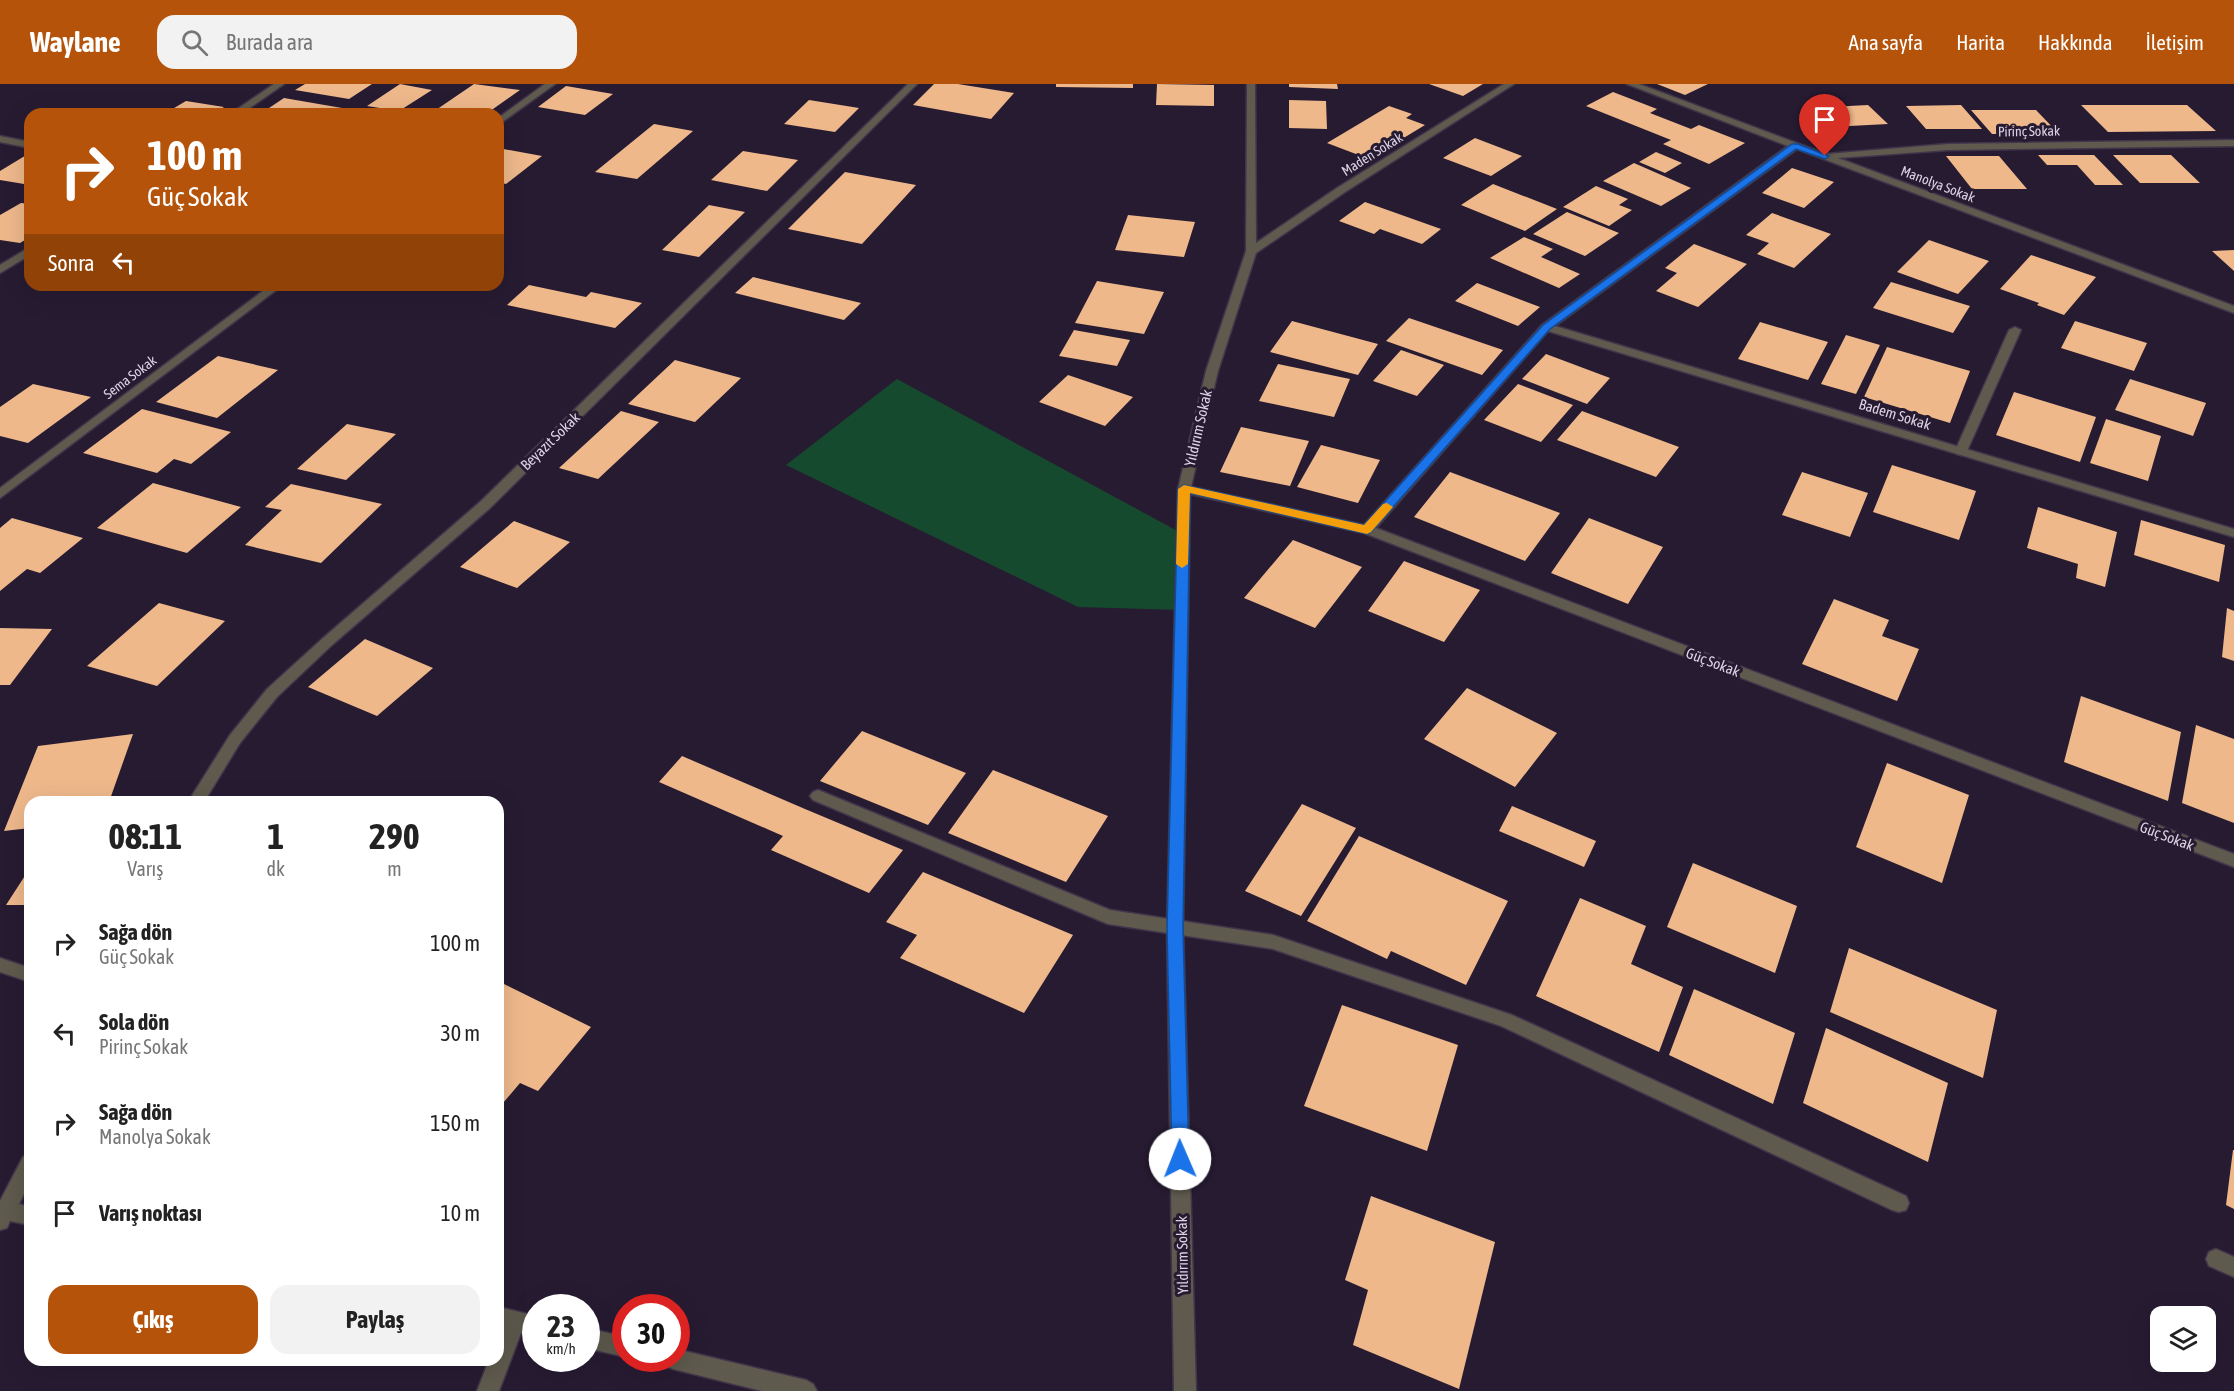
<!DOCTYPE html>
<html lang="tr">
<head>
<meta charset="utf-8">
<style>
  :root { --surface:#fff; --page:#f2f2f2; --text:#222; --muted:#767676; --accent:#b45309 }
  body { margin:0; font-family:"Asap Condensed",sans-serif; background:var(--page); color:var(--text); height:100vh; display:flex; flex-direction:column; font-size:22px; white-space:nowrap }
  * { box-sizing:border-box; margin:0 }
  p { font-size:20px; color:var(--muted) }
  .icon { flex:none; width:33px; height:33px; fill:none; stroke:currentColor; stroke-width:2; stroke-linecap:round; stroke-linejoin:round }
  .map { position:relative; flex:1; overflow:hidden }
  .sheet { position:absolute; left:24px; top:712px; width:480px; height:570px; display:flex; flex-direction:column; background:var(--surface); border-radius:18px; box-shadow:0 6px 24px #0002 }
  .sheet>* { flex:none }
  .banner { position:absolute; left:24px; top:24px; width:480px; height:183px; border-radius:18px; box-shadow:0 6px 24px #0002; background:#b45309; color:#fff; overflow:hidden }
  .fabs { position:absolute; left:2150px; top:1222px; display:grid; gap:12px }
  .fabs a { display:grid; place-items:center; width:66px; height:66px; border-radius:12px; background:var(--surface); box-shadow:0 6px 24px #0002; font-size:30px }
  .speed { position:absolute; left:522px; top:1210px; display:flex; gap:12px; font-size:30px; font-weight:700; text-align:center }
  .speed>* { display:grid; place-content:center; width:78px; height:78px; border-radius:50%; background:var(--surface); box-shadow:0 6px 24px #0002; line-height:1 }
  .speed small { font-size:15px; font-weight:400 }
  .speed .limit { border:9px solid #d22; background:#fff; color:#111 }
  .pin { position:absolute; display:grid; place-items:center; width:51px; height:51px; color:#fff; margin:-62px -26px; border-radius:50% 50% 50% 0; rotate:-45deg; box-shadow:0 0 6px #0007 }
  .pin .icon { rotate:45deg }
  .me { position:absolute; width:66px; margin:-33px; rotate:359deg; stroke-linejoin:round; filter:drop-shadow(0 0 4px #0008) }
  .turn { display:flex; align-items:center; gap:21px; height:126px; padding:0 24px; font-size:27px }
  .turn .icon { width:78px; height:78px; stroke-width:2.5 }
  .turn b { display:block; font-size:42px; line-height:51px }
  .then { display:flex; align-items:center; height:57px; padding:0 24px; background:#0003; gap:12px; font-size:22px }
  .eta { display:flex; justify-content:space-evenly; align-items:center; height:102px; text-align:center }
  .eta b { font-size:36px; font-weight:700; line-height:42px }
  .cta { display:flex; gap:12px; margin-top:auto; padding:12px 24px }
  .cta a { flex:1; height:69px; border-radius:18px; background:var(--accent); color:#fff; font-size:24px; font-weight:700; line-height:69px; text-align:center }
  .cta a+a { background:var(--page); color:var(--text) }
  ul { padding:0; list-style:none }
  li { display:flex; align-items:center; gap:18px; height:90px; padding:0 24px }
  li div { flex:1 }
  li b { display:block; font-size:22px }
  li em { font-style:normal }
  header { display:flex; align-items:center; gap:36px; box-sizing:border-box; height:84px; padding:0 30px; background:var(--accent); color:#fff }
  header strong { font-size:28px }
  nav { display:flex; gap:33px; margin-inline-start:auto; font-size:21px }
  .search { width:420px; height:54px; background:var(--page); display:flex; align-items:center; gap:15px; box-sizing:border-box; padding:0 21px; border-radius:18px; color:var(--muted); font-size:22px }
  .map>svg:first-child { display:block }
</style>
</head>
<body>
<header>
<strong>Waylane</strong>
<div class="search"><svg class="icon" aria-label="search" viewBox="0 0 24 24"><circle cx="10" cy="10" r="6"/><path d="M15 15l6 6"/></svg>Burada ara</div>
<nav><a>Ana sayfa</a><a>Harita</a><a>Hakkında</a><a>İletişim</a></nav>
</header>
<div class="map">
<svg width="2234" height="1307" viewBox="0 0 2234 1307">
  <rect width="100%" height="100%" fill="#271b32"/>
  <!-- green -->
  <path fill="#164a2e" d="M897 295 1183 450 1181 526 1078 523 786 381Z"/>
  <!-- building -->
  <path fill="#eeb88b" d="M305 0H372L349 15 295 6Z
    M400 0 432 6 399 27 367 22Z
    M474 0 520 6 486 30H430Z
    M934 0H958L1014 9 991 35 913 21Z
    M1056 0H1133V4L1056 3Z
    M1157 0 1214 1V22L1156 21Z
    M1289 0H1337L1338 5 1289 3Z
    M1429 0H1483L1463 12Z
    M1657 0H1708L1685 11Z
    M566 2 613 10 585 31 538 23Z
    M1613 8 1657 25 1650 29 1691 45 1699 41 1745 59 1709 80 1663 60 1671 56 1586 22Z
    M284 14 342 24 333 30H260Z
    M809 16 859 24 835 48 784 40Z
    M1289 16 1326 17 1327 45 1289 44Z
    M186 17 224 23 213 30H164Z
    M1868 21 1888 40 1830 43 1811 24Z
    M1961 21 1982 45H1926L1906 22Z
    M2081 21H2187L2216 47 2108 48Z
    M1389 22 1412 30 1406 34 1425 41 1369 75 1327 59Z
    M1971 26H2036L2059 50H1992Z
    M654 40 693 47 637 95 595 88Z
    M1475 54 1522 72 1491 92 1443 74Z
    M498 64 542 72 506 100 498 98Z
    M743 67 798 76 767 107 711 96Z
    M1656 68 1682 79 1665 89 1639 78Z
    M28 70H30V101L0 96V87Z
    M2038 71H2094L2123 101H2095L2077 81H2047Z
    M2113 71H2171L2200 99H2140Z
    M1946 72H1999L2027 105H1972Z
    M1634 79 1691 104 1661 122 1603 97Z
    M1792 84 1834 98 1804 124 1762 109Z
    M845 88 916 101 862 160 788 145Z
    M1493 100 1557 125 1525 147 1461 121Z
    M1596 102 1628 115 1619 121 1632 126 1609 142 1563 123Z
    M1365 118 1441 145 1422 160 1380 145 1374 150 1339 137Z
    M21 119 30 120V153L20 159 0 156V131Z
    M709 121 745 128 699 173 662 166Z
    M1567 128 1619 149 1585 172 1533 150Z
    M1772 129 1831 150 1794 184 1757 170 1769 159 1746 151Z
    M1128 131 1195 138 1184 173 1115 166Z
    M1524 153 1553 165 1541 173 1580 190 1559 204 1490 174Z
    M1929 156 1989 177 1958 210 1897 188Z
    M1694 160 1747 180 1698 223 1656 207 1677 189 1665 184Z
    M2234 166V187L2212 167Z
    M2031 171 2096 193 2064 231 2037 221 2039 219 2000 205Z
    M753 193 861 219 844 236 735 209Z
    M1097 197 1164 208 1144 250 1075 239Z
    M1891 198 1970 222 1953 249 1873 224Z
    M1477 199 1540 223 1518 242 1455 217Z
    M529 201 586 213 591 208 642 219 615 244 507 221Z
    M1409 234 1503 266 1482 291 1386 257Z
    M1292 237 1378 260 1358 291 1270 268Z
    M2075 237 2147 259 2134 287 2061 264Z
    M1760 238 1828 258 1808 296 1738 275Z
    M1074 246 1130 256 1117 282 1059 272Z
    M1846 251 1880 261 1856 310 1821 300Z
    M1887 263 1970 287 1950 339 1864 313Z
    M1401 266 1444 281 1417 312 1373 297Z
    M1546 270 1610 294 1587 320 1522 295Z
    M218 272 278 286 217 334 156 318Z
    M675 276 741 294 695 338 628 320Z
    M1278 280 1350 295 1334 333 1259 317Z
    M1068 291 1133 313 1105 342 1039 318Z
    M2130 295 2206 319 2193 352 2115 326Z
    M33 300 91 313 28 359 0 352V323Z
    M1518 300 1573 321 1541 358 1484 336Z
    M2014 308 2096 333 2080 378 1996 351Z
    M142 325 231 348 191 380 174 375 157 389 83 369Z
    M621 327 659 338 598 395 559 384Z
    M1582 327 1679 363 1656 393 1557 356Z
    M2106 335 2161 352 2148 397 2090 379Z
    M347 340 396 350 346 396 297 385Z
    M1241 343 1309 357 1290 402 1220 388Z
    M1321 361 1380 376 1358 419 1297 403Z
    M1892 381 1976 407 1959 456 1873 428Z
    M1450 388 1560 429 1525 477 1414 433Z
    M1802 388 1868 409 1850 453 1782 431Z
    M153 399 241 423 187 469 97 444Z
    M291 400 382 420 321 479 245 461 282 426 265 423Z
    M2038 423 2117 448 2105 503 2076 494 2078 480 2027 464Z
    M12 434 83 454 40 489 27 485 0 507V444Z
    M1589 434 1663 463 1628 520 1551 489Z
    M2141 436 2225 461 2219 498 2134 471Z
    M514 437 570 458 517 504 460 483Z
    M1293 456 1362 483 1315 544 1244 514Z
    M1404 477 1480 506 1444 558 1368 527Z
    M1834 515 1889 536 1882 552 1919 565 1897 617 1802 580Z
    M159 519 225 537 157 602 87 582Z
    M2227 524 2234 527V577L2222 573Z
    M0 544 52 545 10 601H0Z
    M365 555 433 584 377 632 308 603Z
    M1467 604 1557 649 1515 703 1424 655Z
    M2081 612 2181 648 2168 717 2064 678Z
    M2196 641 2234 655V739L2182 719Z
    M862 647 966 689 928 741 820 697Z
    M133 650 109 718H30V744L4 747 38 662Z
    M682 672 805 725 903 766 869 809 771 766 783 752 659 698Z
    M1887 679 1969 711 1942 799 1856 763Z
    M993 686 1108 732 1066 798 948 749Z
    M1302 720 1356 744 1301 832 1245 807Z
    M1512 722 1596 757 1584 783 1499 747Z
    M1359 752 1508 817 1466 901 1391 867 1387 875 1307 837Z
    M1693 779 1797 822 1775 889 1667 843Z
    M30 784V821H6Z
    M923 788 1073 851 1024 929 900 874 917 851 886 838Z
    M1580 814 1646 842 1631 880 1683 903 1659 968 1536 912Z
    M1849 864 1997 926 1983 994 1830 928Z
    M500 898 591 943 538 1007 520 999 498 1025V900Z
    M1694 905 1795 949 1773 1020 1669 971Z
    M1342 921 1458 961 1427 1067 1304 1022Z
    M1826 944 1948 999 1928 1078 1803 1019Z
    M2233 1066H2234V1125L2226 1121Z
    M1371 1112 1495 1158 1459 1305 1353 1261 1368 1206 1345 1196Z"/>
  <g fill="none" stroke-linecap="round" stroke-linejoin="round">
    <defs>
      <path id="lane" d="M2015 243 2021 246 1967 367 1961 371 1957 370 1955 367 2009 246Z
        M818 706 1110 826 1273 851 1512 931 1906 1112 1909 1119 1906 1126 1899 1128 1892 1126 1501 942 1273 865 1108 840 813 716 810 712 813 708Z
        M2216 1165 2234 1173V1193L2209 1182 2206 1175 2209 1168Z"/>
      <path id="street" d="M274 0H284L241 30H230Z
        M545 0H555L498 41V34Z
        M908 0H917L490 424 332 561 277 613 240 659 204 718H188L230 651 267 605 322 555 480 418Z
        M1247 0H1255L1256 159 1337 104 1504 0H1514L1345 108 1256 169 1218 287 1191 403 1364 441 1542 241 1788 62 1627 0H1639L1826 70 1948 60 2234 56V62L1948 66 1838 74 2234 222V229L1797 65 1555 242 2234 445V453L1548 247 1376 444 2234 770V783L1364 449 1190 410 1183 844 1196 1307H1174L1167 844 1178 405 1206 287 1246 167Z
        M0 52 30 58V64L0 58Z
        M30 163V171L0 189V181Z
        M271 201H283L0 414V404Z
        M0 874 30 884V898L0 888Z
        M30 1070V1098L19 1120 30 1123V1141L10 1137 7 1144 0 1146V1117L23 1073Z
        M498 1223 536 1232V1252L521 1249 499 1307H477L489 1276H498V1254L502 1244 498 1243Z
        M586 1244 626 1253V1273L586 1264Z
        M676 1265 806 1296 813 1300 817 1307H762L673 1285 666 1282 663 1275H676Z"/>
    </defs>
    <!-- lane casing -->
    <use href="#lane" stroke="#40354b" stroke-width="3"/>
    <!-- street casing -->
    <use href="#street" stroke="#40354b" stroke-width="3"/>
    <!-- lane -->
    <use href="#lane" fill="#5e5a4d" fill-rule="evenodd"/>
    <!-- street -->
    <use href="#street" fill="#5e5a4d" fill-rule="evenodd"/>
  </g>
  <!-- route -->
  <path fill="#1a73e8" stroke="#114b97" stroke-width="1.5" d="M1792 60H1798L1829 72 1825 75 1796 65 1550 245 1371 448 1367 450 1190 409 1183 844 1189 1075 1186 1081 1180 1083 1174 1081 1172 1075 1167 844 1178 405 1184 401 1364 441 1543 241Z"/>
  <!-- slow -->
  <path fill="#f59e0b" d="M1184 401 1364 441 1383 420 1387 419 1393 423 1371 448 1367 450 1190 409 1188 480 1182 484 1176 480 1178 405Z"/>
  <g text-anchor="middle" dominant-baseline="central" stroke-width="6" stroke-linejoin="round" paint-order="stroke">
    <!-- far-street labels -->
    <g font-size="14" fill="#dbd3e3" stroke="#271b32">
      <text transform="translate(2029 47) rotate(-1)">Pirinç Sokak</text>
      <text transform="translate(1372 70) rotate(-32)">Maden Sokak</text>
      <text transform="translate(1938 100) rotate(21)">Manolya Sokak</text>
      <text transform="translate(130 293) rotate(-37)">Sema Sokak</text>
    </g>
    <!-- street labels -->
    <g font-size="15" fill="#dbd3e3" stroke="#271b32">
      <text transform="translate(1895 330) rotate(17)">Badem Sokak</text>
      <text transform="translate(1198 344) rotate(-77)">Yıldırım Sokak</text>
      <text transform="translate(550 357) rotate(-44)">Beyazıt Sokak</text>
      <text transform="translate(1713 578) rotate(21)">Güç Sokak</text>
      <text transform="translate(2167 752) rotate(21)">Güç Sokak</text>
      <text transform="translate(1182 1171) rotate(-91)">Yıldırım Sokak</text>
    </g>
  </g>
</svg>
<div class="fabs">
<a><svg class="icon" aria-label="layers" viewBox="0 0 24 24"><path d="M12 4l9 5-9 5-9-5zM3 14l9 5 9-5"/></svg></a>
</div>
<div class="speed"><div>23<small>km/h</small></div><div class="limit">30</div></div>
<div class="pin" style="left:1825px;top:72px;background:#d93025"><svg class="icon" aria-label="arrive" viewBox="0 0 24 24"><path d="M6 21V4h12l-3 4 3 4H6"/></svg></div>
<svg class="me" style="left:1180px;top:1075px" viewBox="-20 -20 40 40"><circle r="19" fill="#fff"/><path d="M0-13L10 11 0 6-10 11z" fill="#1a73e8"/></svg>
<div class="banner">
<div class="turn"><svg class="icon" aria-label="right" viewBox="0 0 24 24"><path d="M7 20v-9h11M14 6l5 5-5 5"/></svg><div><b>100 m</b>Güç Sokak</div></div>
<div class="then">Sonra<svg class="icon" aria-label="left" viewBox="0 0 24 24"><path d="M17 20v-9H6M10 6l-5 5 5 5"/></svg></div>
</div>
<section class="sheet">
<div class="eta">
<div><b>08:11</b><p>Varış</p></div>
<div><b>1</b><p>dk</p></div>
<div><b>290</b><p>m</p></div>
</div>
<ul>
<li><svg class="icon" aria-label="right" viewBox="0 0 24 24"><path d="M7 20v-9h11M14 6l5 5-5 5"/></svg><div><b>Sağa dön</b><p>Güç Sokak</p></div><em>100 m</em></li>
<li><svg class="icon" aria-label="left" viewBox="0 0 24 24"><path d="M17 20v-9H6M10 6l-5 5 5 5"/></svg><div><b>Sola dön</b><p>Pirinç Sokak</p></div><em>30 m</em></li>
<li><svg class="icon" aria-label="right" viewBox="0 0 24 24"><path d="M7 20v-9h11M14 6l5 5-5 5"/></svg><div><b>Sağa dön</b><p>Manolya Sokak</p></div><em>150 m</em></li>
<li><svg class="icon" aria-label="arrive" viewBox="0 0 24 24"><path d="M6 21V4h12l-3 4 3 4H6"/></svg><div><b>Varış noktası</b></div><em>10 m</em></li>
</ul>
<div class="cta"><a>Çıkış</a><a>Paylaş</a></div>
</section>
</div>
</body>
</html>
